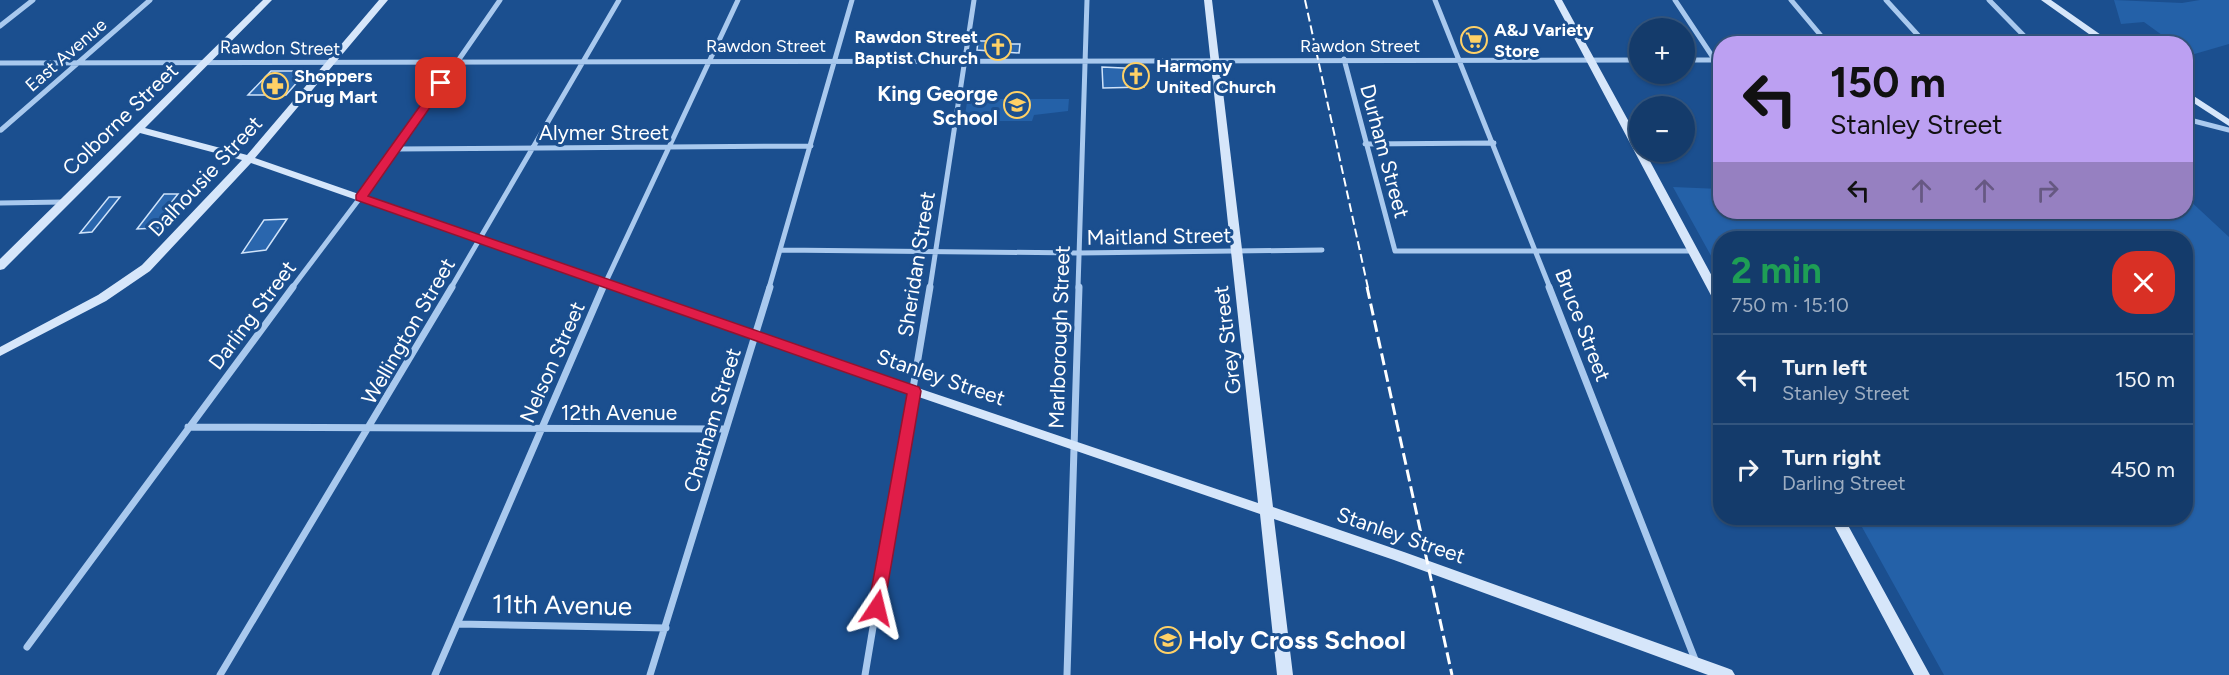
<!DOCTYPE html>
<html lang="en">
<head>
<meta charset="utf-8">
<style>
  :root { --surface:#143b6b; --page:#1d4271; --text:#f1f3f6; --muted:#9dadc1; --line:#33557e }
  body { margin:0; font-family:Figtree,sans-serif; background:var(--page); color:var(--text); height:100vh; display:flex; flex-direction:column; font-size:22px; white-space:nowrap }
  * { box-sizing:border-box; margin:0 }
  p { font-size:20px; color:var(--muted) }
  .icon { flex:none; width:33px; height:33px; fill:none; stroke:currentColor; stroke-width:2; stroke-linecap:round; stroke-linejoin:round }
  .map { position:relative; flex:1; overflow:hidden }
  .panel { position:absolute; left:1713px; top:231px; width:480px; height:294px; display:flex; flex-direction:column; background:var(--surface); border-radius:24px; box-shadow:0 2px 4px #0004,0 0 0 2px var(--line) }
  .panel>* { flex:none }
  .banner { position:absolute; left:1713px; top:36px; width:480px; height:183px; border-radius:24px; box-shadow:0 2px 4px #0004,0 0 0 2px var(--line); background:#bca0f2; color:#111; overflow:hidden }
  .controls { position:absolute; left:1629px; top:18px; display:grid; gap:12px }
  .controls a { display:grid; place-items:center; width:66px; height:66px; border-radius:50%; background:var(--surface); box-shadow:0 2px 4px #0004,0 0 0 2px var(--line); font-size:30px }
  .pin { position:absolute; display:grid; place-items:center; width:51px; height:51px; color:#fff; margin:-26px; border-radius:12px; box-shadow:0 3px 9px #0006 }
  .me { position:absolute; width:66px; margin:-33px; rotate:10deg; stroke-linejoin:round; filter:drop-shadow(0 0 4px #0008) }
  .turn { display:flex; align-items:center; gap:21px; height:126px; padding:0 18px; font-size:27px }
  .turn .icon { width:78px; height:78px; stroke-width:2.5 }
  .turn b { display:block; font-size:42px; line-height:51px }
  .lanes { display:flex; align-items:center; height:57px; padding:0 18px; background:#0003; justify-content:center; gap:30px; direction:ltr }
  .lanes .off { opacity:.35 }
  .round { display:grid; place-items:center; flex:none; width:63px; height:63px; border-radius:24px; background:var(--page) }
  .headline { display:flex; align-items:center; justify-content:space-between; height:102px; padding:0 18px }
  h1 { font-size:36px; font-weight:700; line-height:45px; color:#1e9e55 }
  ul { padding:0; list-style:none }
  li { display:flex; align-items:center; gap:18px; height:90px; padding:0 18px; border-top:2px solid var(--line) }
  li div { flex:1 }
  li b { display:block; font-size:22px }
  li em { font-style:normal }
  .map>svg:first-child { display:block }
</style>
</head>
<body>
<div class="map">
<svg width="2229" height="675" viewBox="0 0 2229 675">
  <rect width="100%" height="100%" fill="#1b4f8f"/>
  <!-- green -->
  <path fill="#2461a8" d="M2114 0 2182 3 2200 0H2229V44L2191 55 2186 52V44L2173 43 2144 22 2121 24Z
    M994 99H1069L1068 111 1034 115 1032 121H964L967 102H993Z
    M1673 187 1720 189V212H2186V197L2229 237V675H1944L1857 518H2186V238H1720V272Z"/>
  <!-- building -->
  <path fill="#2a66ad" stroke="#cfe3fa" stroke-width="1.5" d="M978 41H1010L1009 44H1020L1019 53 977 50Z
    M1102 67 1144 69V87L1103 88Z
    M271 71H307L286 95H248Z
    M164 194H178L170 204H176L158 228 137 229Z
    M109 197H120L92 232 80 233Z
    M287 219 266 250 242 253 264 220Z"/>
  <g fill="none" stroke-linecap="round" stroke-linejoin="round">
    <!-- street-far1 -->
    <path stroke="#a9c9ee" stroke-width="5" d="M1435 0 1550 288
      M1675 0 1720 68
      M1791 0 1828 44
      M1886 0 1926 44
      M1989 0 2032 44
      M0 26 33 0
      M1344 59 1395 251H1693
      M1684 60H1720
      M0 63 1640 60
      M2186 119 2229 130
      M1 130 150 0
      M1365 144 1494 143
      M397 149 811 146
      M0 203 63 202
      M781 250 1078 253 1322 250
      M292 288 397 149 500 0
      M451 288 619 0
      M603 288 738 0
      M769 288 852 0
      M930 288 974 0
      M1078 288 1087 0"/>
    <!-- street -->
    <path stroke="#a9c9ee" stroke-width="7" d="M1549 287 1696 662
      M188 427 726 429
      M458 624 666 628
      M27 647 293 287
      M220 675 452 287
      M435 675 603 287
      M650 675 770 287
      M865 675 930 287
      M1067 675 1079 287"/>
    <!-- secondary -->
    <path fill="#d6e6fa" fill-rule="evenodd" d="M263 0H272L145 128 247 155 379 0H388L255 158 918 388 1258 503 1204 0H1212L1273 507 1404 552 1727 668 1732 670 1735 675H1708L1394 560 1274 519 1293 675H1277L1260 514 910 394 251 163 150 271 106 301 0 356V347L98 295 142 265 242 160 140 133 4 269 0 270V259Z
      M1554 0H1562L1640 142V152H1645L1720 291V305L1716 304 1714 301Z
      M2041 0H2051L2114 44H2103Z
      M2186 91 2229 119V126L2186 98Z
      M1830 518H1844L1930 675H1914Z"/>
    <!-- rail-far1 -->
    <path stroke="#fff" stroke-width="2" stroke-dasharray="9 4" stroke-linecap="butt" d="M1305 0 1368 288"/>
    <!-- rail -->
    <path stroke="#fff" stroke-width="3" stroke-dasharray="12 5" stroke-linecap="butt" d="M1367 287 1452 675"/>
  </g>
  <!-- route -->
  <path fill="#e11d48" stroke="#92132f" stroke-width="1.5" d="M441 80 447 83 368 196 919 387 921 391 883 613 877 615 871 613 868 608 907 394 356 200V195L438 81Z"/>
  <!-- icons -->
  <defs>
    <symbol id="supermarket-ring" viewBox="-11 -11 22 22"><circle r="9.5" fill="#1b4f8f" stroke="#ffd166" stroke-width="1.5"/><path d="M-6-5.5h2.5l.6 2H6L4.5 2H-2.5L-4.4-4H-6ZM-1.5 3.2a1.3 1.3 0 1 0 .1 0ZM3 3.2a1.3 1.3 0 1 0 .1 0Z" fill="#ffd166"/></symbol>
    <symbol id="church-ring" viewBox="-11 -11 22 22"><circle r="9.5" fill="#1b4f8f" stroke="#ffd166" stroke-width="1.5"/><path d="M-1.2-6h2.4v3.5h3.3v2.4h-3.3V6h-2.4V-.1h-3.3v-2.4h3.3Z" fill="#ffd166"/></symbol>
    <symbol id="pharmacy-ring" viewBox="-11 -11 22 22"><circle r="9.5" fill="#1b4f8f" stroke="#ffd166" stroke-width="1.5"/><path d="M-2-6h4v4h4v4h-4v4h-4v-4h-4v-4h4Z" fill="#ffd166"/></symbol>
    <symbol id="school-ring" viewBox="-11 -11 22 22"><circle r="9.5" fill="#1b4f8f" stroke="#ffd166" stroke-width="1.5"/><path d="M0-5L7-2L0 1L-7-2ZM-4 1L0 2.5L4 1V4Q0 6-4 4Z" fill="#ffd166"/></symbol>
  </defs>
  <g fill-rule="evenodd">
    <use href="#supermarket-ring" x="1459" y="25" width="30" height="30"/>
    <use href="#church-ring" x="983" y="32" width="30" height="30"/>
    <use href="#church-ring" x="1121" y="61" width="30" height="30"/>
    <use href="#pharmacy-ring" x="260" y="71" width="30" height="30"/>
    <use href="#school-ring" x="1002" y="90" width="30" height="30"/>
    <use href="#school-ring" x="1153" y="625" width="30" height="30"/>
  </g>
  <g text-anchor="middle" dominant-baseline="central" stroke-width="6" stroke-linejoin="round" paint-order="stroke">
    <!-- far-poi labels -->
    <g font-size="18" font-weight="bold" fill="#fff" stroke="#1b4f8f" text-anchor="start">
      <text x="1494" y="30">A&amp;J Variety<tspan x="1494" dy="21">Store</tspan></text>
      <text x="978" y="37" text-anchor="end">Rawdon Street<tspan x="978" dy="21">Baptist Church</tspan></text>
      <text x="1156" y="66">Harmony<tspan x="1156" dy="21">United Church</tspan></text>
      <text x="294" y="76">Shoppers<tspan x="294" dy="21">Drug Mart</tspan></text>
    </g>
    <!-- far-street labels -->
    <g font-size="18" fill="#fff" stroke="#1b4f8f">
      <text x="766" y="46">Rawdon Street</text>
      <text x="1360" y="46">Rawdon Street</text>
      <text transform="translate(280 48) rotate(1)">Rawdon Street</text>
      <text transform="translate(66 55) rotate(-41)">East Avenue</text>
    </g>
    <!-- poi labels -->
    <g font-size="21" font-weight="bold" fill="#fff" stroke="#1b4f8f" text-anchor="end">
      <text x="998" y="93">King George<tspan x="998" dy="24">School</tspan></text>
    </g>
    <!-- street labels -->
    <g font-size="21" fill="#fff" stroke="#1b4f8f">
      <text transform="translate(120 119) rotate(-44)">Colborne Street</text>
      <text x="604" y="132">Alymer Street</text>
      <text transform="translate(1385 151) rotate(75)">Durham Street</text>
      <text transform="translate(205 176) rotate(-47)">Dalhousie Street</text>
      <text transform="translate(1159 236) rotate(-1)">Maitland Street</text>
      <text transform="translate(916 264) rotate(-81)">Sheridan Street</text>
      <text transform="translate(252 315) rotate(-53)">Darling Street</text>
      <text transform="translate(1583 325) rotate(69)">Bruce Street</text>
      <text transform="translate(408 331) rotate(-60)">Wellington Street</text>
      <text transform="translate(1059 337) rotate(-88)">Marlborough Street</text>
      <text transform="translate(1227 340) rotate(-97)">Grey Street</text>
      <text transform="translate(552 362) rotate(-66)">Nelson Street</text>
      <text transform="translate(941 377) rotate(19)">Stanley Street</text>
      <text x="619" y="412">12th Avenue</text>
      <text transform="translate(712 420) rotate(-73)">Chatham Street</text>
      <text transform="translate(1401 535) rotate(19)">Stanley Street</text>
    </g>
    <!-- near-street labels -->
    <g font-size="26" fill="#fff" stroke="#1b4f8f">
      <text transform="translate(562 605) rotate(1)">11th Avenue</text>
    </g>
    <!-- near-poi labels -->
    <g font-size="26" font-weight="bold" fill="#fff" stroke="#1b4f8f" text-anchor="start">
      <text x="1188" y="640">Holy Cross School</text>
    </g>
  </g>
</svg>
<div class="controls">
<a>+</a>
<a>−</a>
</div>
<div class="pin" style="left:441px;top:83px;background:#d93025"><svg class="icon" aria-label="arrive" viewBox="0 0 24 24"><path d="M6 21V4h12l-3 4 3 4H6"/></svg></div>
<svg class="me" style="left:877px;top:608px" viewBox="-20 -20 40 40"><path d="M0-17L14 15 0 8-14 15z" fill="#e11d48" stroke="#fff" stroke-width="4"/></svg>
<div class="banner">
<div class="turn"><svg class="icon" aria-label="left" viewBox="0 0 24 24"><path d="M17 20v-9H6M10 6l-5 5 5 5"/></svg><div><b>150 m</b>Stanley Street</div></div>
<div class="lanes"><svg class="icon" aria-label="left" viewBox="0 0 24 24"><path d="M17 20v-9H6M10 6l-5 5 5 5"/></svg><svg class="icon off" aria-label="ahead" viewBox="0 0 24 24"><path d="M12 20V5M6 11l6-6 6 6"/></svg><svg class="icon off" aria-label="ahead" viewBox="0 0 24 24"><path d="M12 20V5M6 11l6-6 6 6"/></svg><svg class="icon off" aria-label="right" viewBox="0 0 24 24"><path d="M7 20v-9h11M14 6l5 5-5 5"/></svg></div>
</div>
<section class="panel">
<div class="headline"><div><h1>2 min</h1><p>750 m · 15:10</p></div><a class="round" style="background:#d93025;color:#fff"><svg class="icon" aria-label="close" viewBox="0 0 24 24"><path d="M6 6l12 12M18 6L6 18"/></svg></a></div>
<ul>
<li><svg class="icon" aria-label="left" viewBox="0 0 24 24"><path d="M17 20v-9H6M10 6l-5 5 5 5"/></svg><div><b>Turn left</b><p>Stanley Street</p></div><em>150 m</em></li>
<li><svg class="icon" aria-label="right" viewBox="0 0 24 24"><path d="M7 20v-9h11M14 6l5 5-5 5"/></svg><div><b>Turn right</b><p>Darling Street</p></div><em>450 m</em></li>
</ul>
</section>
</div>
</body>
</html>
